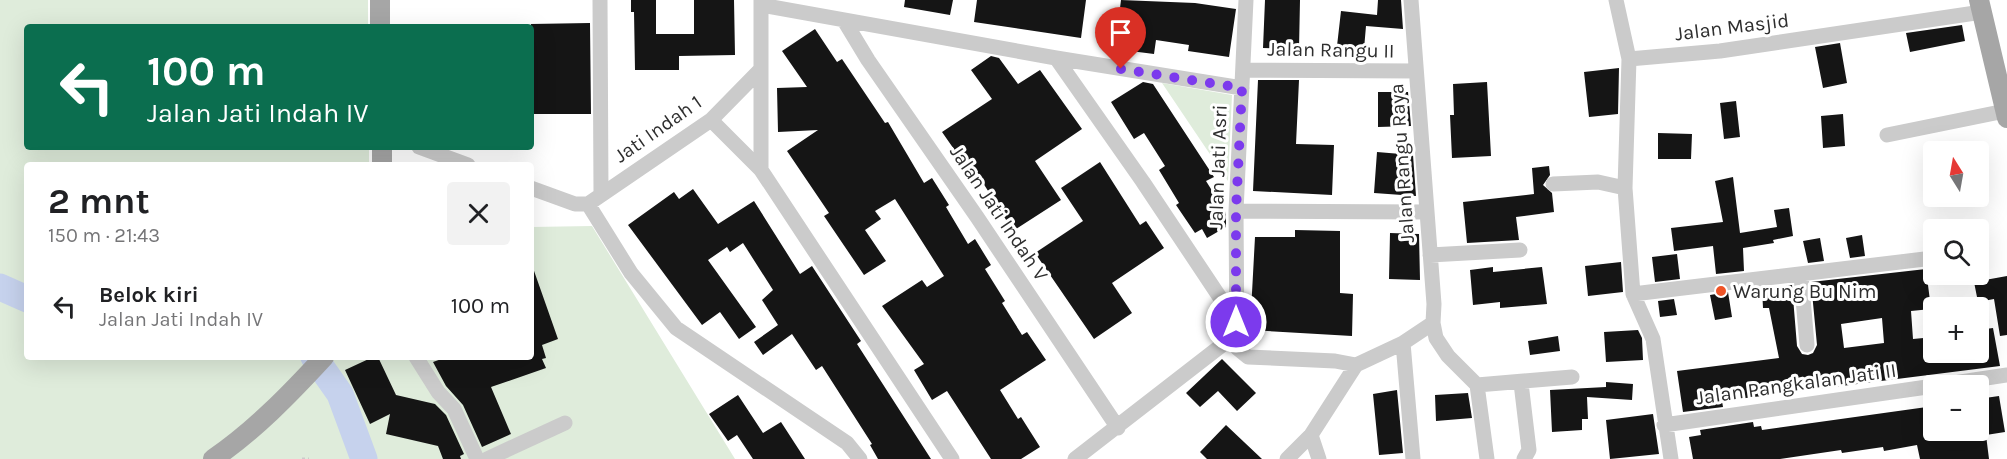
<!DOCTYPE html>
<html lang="id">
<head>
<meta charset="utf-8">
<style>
  :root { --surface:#fff; --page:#f2f2f2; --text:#202124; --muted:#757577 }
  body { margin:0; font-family:Karla,sans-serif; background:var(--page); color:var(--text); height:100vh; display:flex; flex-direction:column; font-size:22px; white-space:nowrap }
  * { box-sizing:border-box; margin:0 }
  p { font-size:20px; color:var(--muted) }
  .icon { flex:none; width:33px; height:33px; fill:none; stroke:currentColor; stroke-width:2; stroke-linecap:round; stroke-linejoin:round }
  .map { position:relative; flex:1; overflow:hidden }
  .side { position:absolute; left:24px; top:162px; width:510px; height:198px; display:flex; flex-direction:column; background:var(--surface); border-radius:6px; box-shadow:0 6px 24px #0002 }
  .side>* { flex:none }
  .top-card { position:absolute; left:24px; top:24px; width:510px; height:126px; border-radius:6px; box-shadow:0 6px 24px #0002; background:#0b6e4f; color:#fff; overflow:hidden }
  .needle { width:39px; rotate:349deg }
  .fabs { position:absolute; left:1923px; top:141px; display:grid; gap:12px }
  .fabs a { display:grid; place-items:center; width:66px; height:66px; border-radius:6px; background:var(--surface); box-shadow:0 6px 24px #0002; font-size:30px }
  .pin { position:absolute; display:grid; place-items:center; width:51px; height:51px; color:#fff; margin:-62px -26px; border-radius:50% 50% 50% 0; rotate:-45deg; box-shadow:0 0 6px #0007 }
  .pin .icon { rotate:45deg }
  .me { position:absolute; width:66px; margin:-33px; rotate:0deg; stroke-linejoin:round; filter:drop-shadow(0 0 4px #0008) }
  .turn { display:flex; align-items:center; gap:21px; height:126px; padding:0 24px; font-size:27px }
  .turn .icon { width:78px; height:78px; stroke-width:2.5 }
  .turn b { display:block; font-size:42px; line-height:51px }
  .round { display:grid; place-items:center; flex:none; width:63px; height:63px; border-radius:6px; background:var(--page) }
  .head { display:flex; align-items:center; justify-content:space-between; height:102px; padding:0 24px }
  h1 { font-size:36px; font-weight:700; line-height:45px }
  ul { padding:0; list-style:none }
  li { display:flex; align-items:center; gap:18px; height:84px; padding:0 24px }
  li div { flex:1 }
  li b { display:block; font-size:22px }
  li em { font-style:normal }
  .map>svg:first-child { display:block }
</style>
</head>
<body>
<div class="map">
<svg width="2007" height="459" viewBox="0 0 2007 459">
  <rect width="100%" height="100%" fill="#fff"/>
  <!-- green -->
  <path fill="#dfecdb" d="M0 0H368V27H27V147H369V165H27V357H531V227L592 226 735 459H0Z
    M1162 83 1232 95 1228 181Z"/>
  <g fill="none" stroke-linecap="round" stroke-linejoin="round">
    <!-- river -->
    <path stroke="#c6d2ed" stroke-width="27" d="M0 287 27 299
      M314 357 340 394 364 459"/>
  </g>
  <!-- building -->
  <path fill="#151515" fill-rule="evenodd" d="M631 0H656V34H694V0H734L735 55 679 56V70H635L634 12H631Z
    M905 0H953L950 15 904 7Z
    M977 0H1086L1081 38 974 22Z
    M1121 0 1195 3 1236 9 1229 57 1188 51 1189 45 1156 40 1154 54 1115 49Z
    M1265 0H1300L1299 49 1263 48Z
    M1378 0H1401L1403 29 1366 26 1364 49 1337 46 1341 11 1377 15Z
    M590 23 591 114H531V24Z
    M1962 25 1965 41 1910 52 1906 33Z
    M815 29 837 62 842 59 885 123 888 122 924 183 932 178 949 205 946 207 968 244 975 239 991 265 985 269 1005 301 1002 303 1022 335 1027 332 1046 360 1000 390 1018 419 1021 417 1040 447 1021 459H991L947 391 932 400 914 370 924 364 882 306 922 280 927 287 944 276 895 199 875 211 881 219 865 230 886 261 864 275 824 216 829 213 787 151 818 130 778 132 777 88 807 87 782 51Z
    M1840 43 1847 83 1823 88 1815 47Z
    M991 56 999 58 1018 84 1040 70 1082 129 1035 161 1061 200 1013 231 970 162 965 165 942 132 992 99 971 70Z
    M1619 68 1618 114 1589 117 1584 72Z
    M1258 80H1299L1296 144 1334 145 1332 195 1253 191Z
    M1143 82 1153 84 1214 177 1206 181 1226 213V227L1207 238 1202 229 1195 233 1176 205 1179 203 1159 170 1165 166 1144 133 1134 139 1111 102Z
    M1487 82 1491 156 1452 158 1450 115H1454L1453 84Z
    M1378 92H1408L1411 126 1378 127Z
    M1736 101 1740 137 1724 139 1720 103Z
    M1843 114 1845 146 1823 148 1821 116Z
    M1658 133 1692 134 1691 159H1658Z
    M1377 152 1413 155 1416 196 1374 193Z
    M1100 162 1140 225 1146 221 1164 248 1112 283 1132 313 1094 339 1035 253 1083 221 1061 188Z
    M1549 166 1550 175 1543 185 1552 193 1554 212 1516 217 1519 240 1467 243 1463 202 1534 194 1532 168Z
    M1733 177 1740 233 1777 227 1774 210 1789 208 1793 236 1773 240 1774 243 1743 248 1744 271 1716 274 1713 246 1674 251 1671 228 1723 222 1715 181Z
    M693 189 718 224 754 201 800 274 812 266 861 341 857 344 931 459H878L870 445 872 444 822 366 816 370 792 334 763 355 754 342 778 325 762 300 773 290 743 243 730 252 727 247 708 260 756 327 739 339 720 312 702 325 628 225 674 192 679 199Z
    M1295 230 1340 231V293L1353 294 1352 336 1250 330 1255 237H1295Z
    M1390 233 1419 234 1420 280 1389 279Z
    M1862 235 1865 256 1850 258 1846 238Z
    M1820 238 1824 261 1808 263 1803 241Z
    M1677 254 1680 279 1655 282 1652 257Z
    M1621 262 1623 292 1588 296 1585 266Z
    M1493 267V272L1542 267 1547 304 1500 308V302L1473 305 1470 270Z
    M533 268 558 339 542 345 546 358 542 359 546 368 491 387 511 434 482 447 463 405 446 386 433 362 447 357H531Z
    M1926 269 1931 309 1911 311 1913 339 1934 337V352H1978V330L1993 328 2000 366 1722 401 1723 407 1683 412 1677 371 1779 358 1769 308H1763L1762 288 1792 285 1797 346 1802 354 1808 355 1813 353 1817 345 1811 282ZM1882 318 1884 343 1844 348 1841 324Z
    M2007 276V335L2000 336 1994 299 1978 302 1974 282Z
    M1728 292 1732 317 1715 320 1710 295Z
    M1674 299 1677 315 1660 317 1658 301Z
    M1638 330 1642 338 1643 360 1606 362 1604 332Z
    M1558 336 1560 351 1530 355 1528 341Z
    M373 357H378L396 395 435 404 446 415 464 454 460 456 461 459H443L438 446 386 434 390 414 370 424 345 370Z
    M1222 359 1256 393 1237 411 1218 391 1200 407 1186 393Z
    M1606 382 1633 384 1632 400 1587 397 1588 419H1582V430L1552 432 1550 390 1606 387Z
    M1397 390 1403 453 1379 455 1373 394Z
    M1468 393 1472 418 1436 421 1435 395Z
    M738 395 763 433 781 422 805 459H753L737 435 728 441 709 414Z
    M1999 396 2005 432 1986 435 1989 459H1920L1917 445 1884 451 1883 447 1842 453 1841 450 1780 459H1693L1689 437 1701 435 1700 430 1753 422 1754 427 1761 426 1762 430 1934 406V430H1978V399Z
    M1653 414 1659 454 1610 459 1606 420Z
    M1226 425 1262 459H1207L1200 452Z"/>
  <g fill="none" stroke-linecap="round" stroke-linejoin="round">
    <!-- path -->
    <path stroke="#cbcbcb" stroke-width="3" stroke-dasharray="3 3" stroke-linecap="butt" d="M302 459H309"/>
    <!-- minor -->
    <path stroke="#cbcbcb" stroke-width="15" d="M600 0 601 193
      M1246 0 1236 211 1237 348 1248 357 1335 361 1356 365 1403 343 1433 323
      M1411 0 1434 304 1433 323 1436 338 1448 356 1477 385 1487 459
      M1616 0 1629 59 1625 188 1633 294 1653 339 1671 459
      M761 5 1056 58 1242 88
      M845 22 868 60 977 217 1118 428
      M1056 58 1143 182 1235 320
      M1629 59 1720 51 1982 12
      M1244 70 1416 71
      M711 120 761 170 952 459
      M1887 135 2005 111
      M419 147 468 165
      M761 170V0
      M1553 184 1598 182 1625 188
      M531 188 575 204H588
      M588 204 631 273 676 328 847 443 860 459
      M588 204 711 120 761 69
      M1236 211 1427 212
      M1430 255 1520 250
      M1801 275 1807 345
      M1633 294 1933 258
      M1403 343 1413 459
      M416 357 438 392 454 409 477 459
      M1521 383 1529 450 1524 459
      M1477 385 1572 377
      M1934 386 2007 375
      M1664 425 1934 386
      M1311 435 1319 459
      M487 459 565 423
      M1075 459 1235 335
      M1287 459 1311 435 1356 365"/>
    <!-- major -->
    <path stroke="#a6a6a6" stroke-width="20" d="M380 0V27
      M1979 0 2007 118
      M382 147V165
      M213 459C254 431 290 394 324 357"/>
  </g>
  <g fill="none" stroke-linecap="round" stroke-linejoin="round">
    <!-- route -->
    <path stroke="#7c3aed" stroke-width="10" stroke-dasharray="0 18" d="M1121 69 1242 88 1236 211V322"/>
  </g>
  <!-- markers -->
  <circle fill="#ef5427" stroke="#fff" stroke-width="2" cx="1721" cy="291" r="6"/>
  <g text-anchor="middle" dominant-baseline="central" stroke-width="6" stroke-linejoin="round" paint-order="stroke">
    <!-- street labels -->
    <g font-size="20" fill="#2e2e2e" stroke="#fff">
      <text transform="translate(1732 27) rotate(-7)">Jalan Masjid</text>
      <text transform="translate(1331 50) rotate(1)">Jalan Rangu II</text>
      <text transform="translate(658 129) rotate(-35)">Jati Indah 1</text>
      <text transform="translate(1402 163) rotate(-94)">Jalan Rangu Raya</text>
      <text transform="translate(1218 167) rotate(-88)">Jalan Jati Asri</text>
      <text transform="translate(999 213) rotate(56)">Jalan Jati Indah V</text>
      <text transform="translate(1796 384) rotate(-8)">Jalan Pangkalan Jati II</text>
    </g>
    <!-- poi labels -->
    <g font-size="20" fill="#2e2e2e" stroke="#fff" text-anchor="start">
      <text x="1733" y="291">Warung Bu Nim</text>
    </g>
  </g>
</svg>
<div class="fabs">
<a><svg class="needle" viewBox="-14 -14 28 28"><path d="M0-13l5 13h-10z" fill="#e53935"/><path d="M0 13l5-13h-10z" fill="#757577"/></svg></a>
<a><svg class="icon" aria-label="search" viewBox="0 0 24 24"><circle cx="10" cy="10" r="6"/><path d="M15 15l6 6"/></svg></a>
<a>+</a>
<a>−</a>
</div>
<div class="pin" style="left:1121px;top:69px;background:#d93025"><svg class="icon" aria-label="arrive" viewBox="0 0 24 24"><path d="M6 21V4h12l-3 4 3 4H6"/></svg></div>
<svg class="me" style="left:1236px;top:322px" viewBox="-20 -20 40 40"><circle r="17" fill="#7c3aed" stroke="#fff" stroke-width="3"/><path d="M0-11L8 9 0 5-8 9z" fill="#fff"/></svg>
<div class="top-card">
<div class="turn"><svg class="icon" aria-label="left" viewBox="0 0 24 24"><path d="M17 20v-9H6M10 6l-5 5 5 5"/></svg><div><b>100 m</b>Jalan Jati Indah IV</div></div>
</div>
<section class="side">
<div class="head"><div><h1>2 mnt</h1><p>150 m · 21:43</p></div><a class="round"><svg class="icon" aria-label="close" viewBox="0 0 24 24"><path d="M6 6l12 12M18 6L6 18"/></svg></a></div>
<ul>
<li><svg class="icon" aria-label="left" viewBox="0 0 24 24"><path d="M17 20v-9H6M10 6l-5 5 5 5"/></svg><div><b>Belok kiri</b><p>Jalan Jati Indah IV</p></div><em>100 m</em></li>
</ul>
</section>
</div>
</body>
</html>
